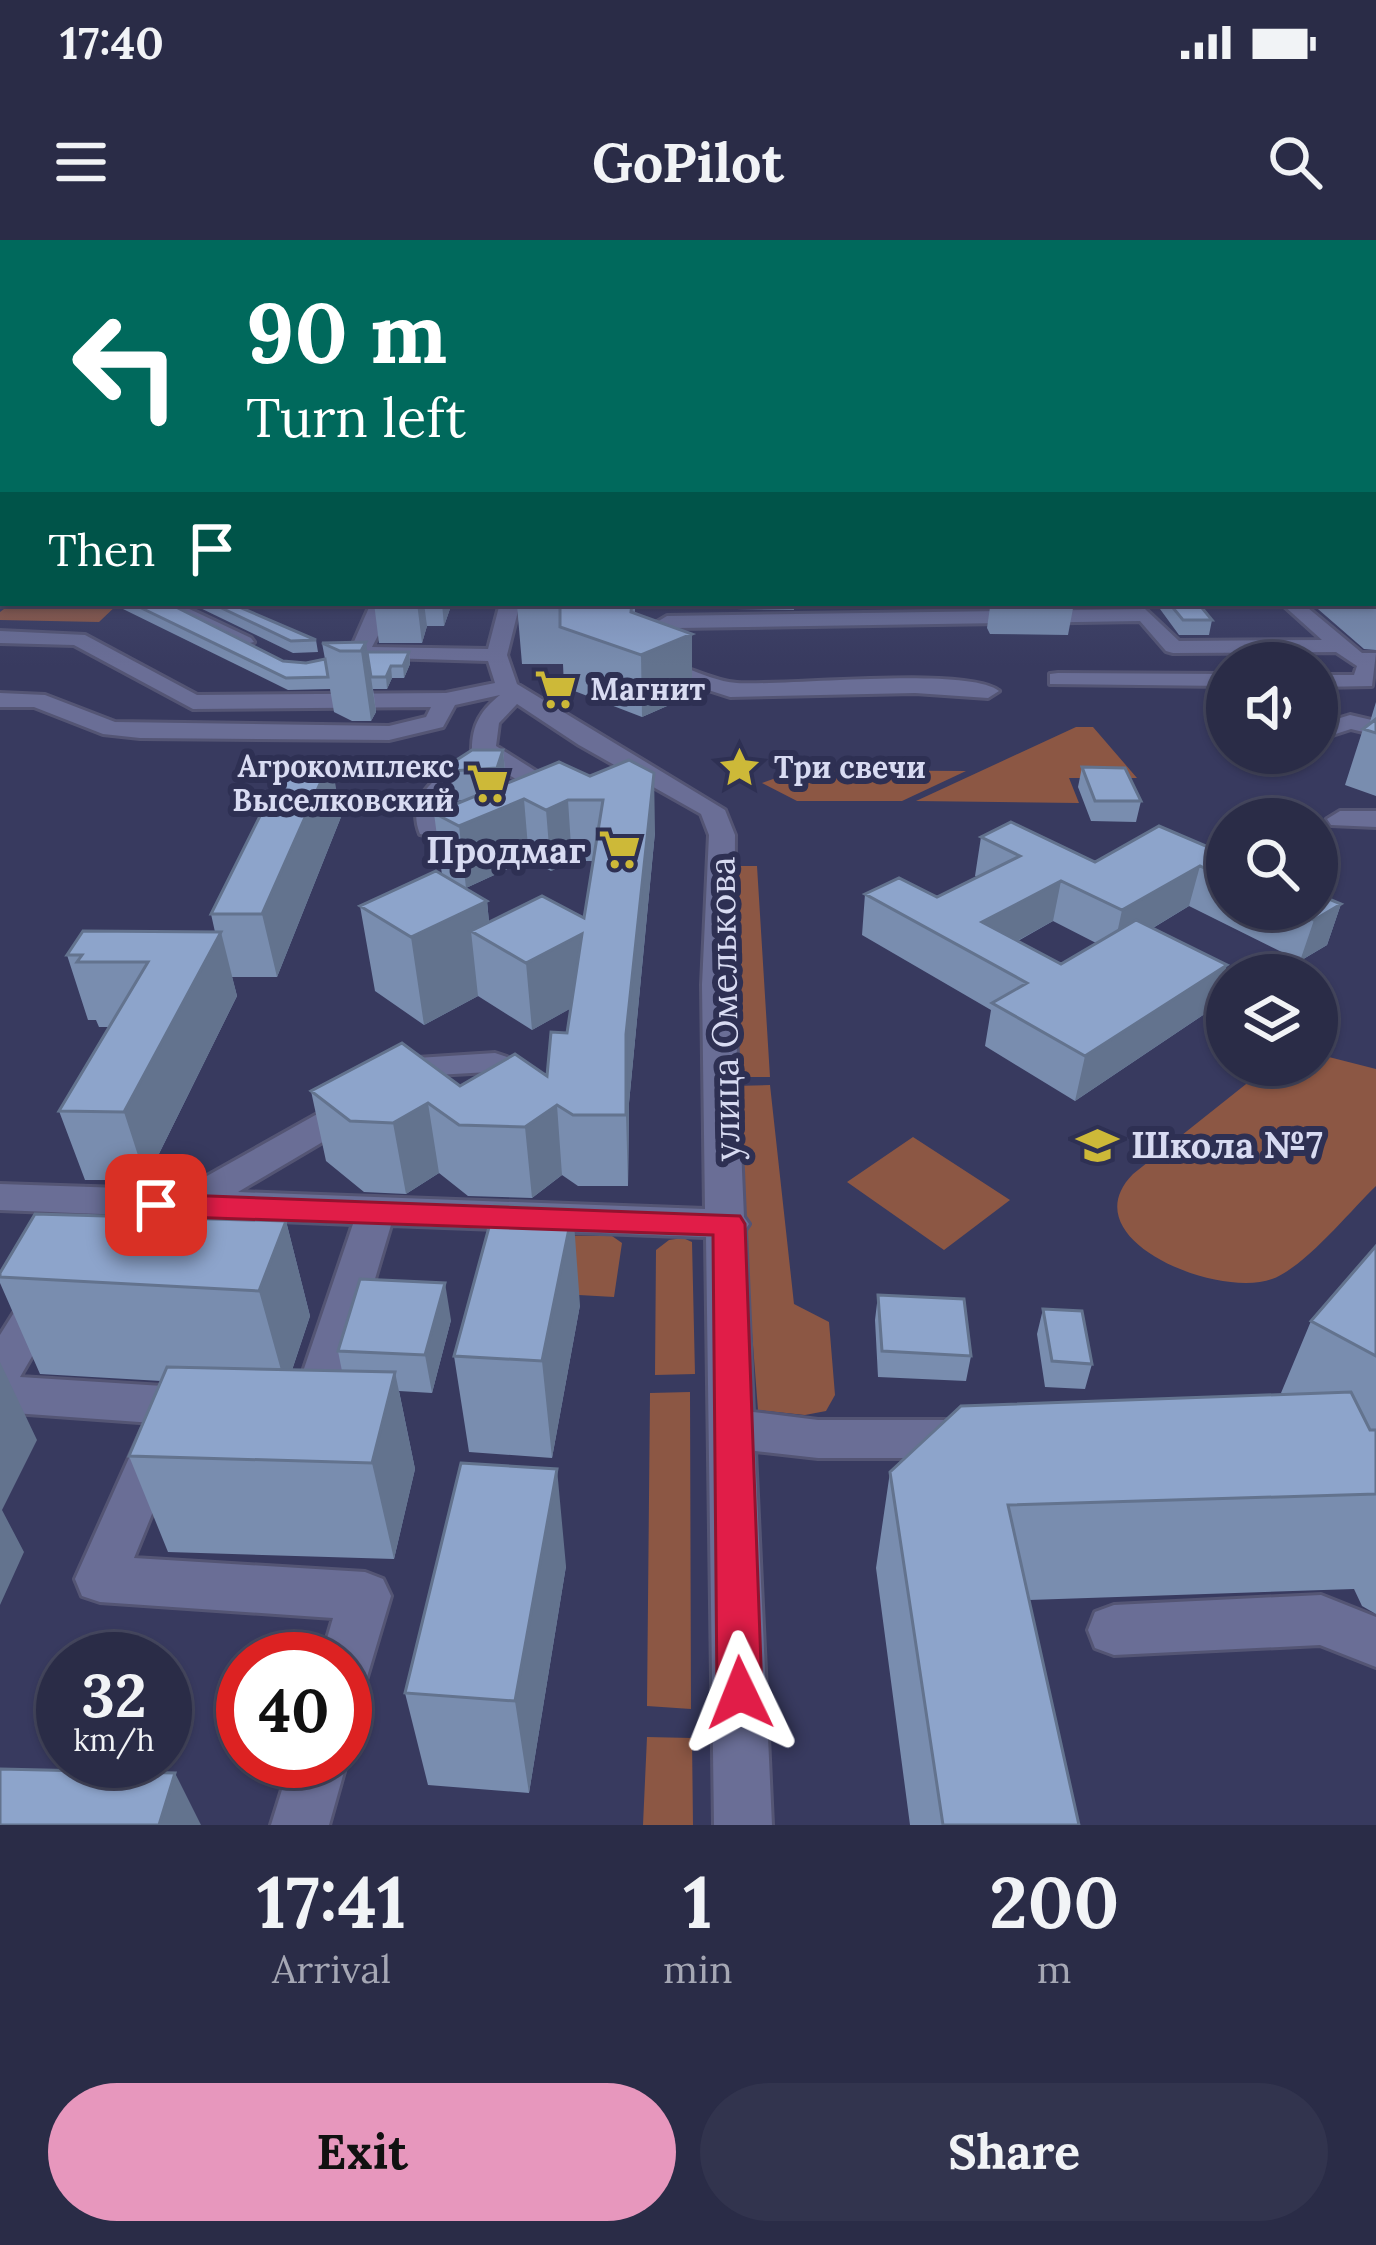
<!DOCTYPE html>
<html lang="en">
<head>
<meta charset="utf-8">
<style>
  :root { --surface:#2a2c47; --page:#32344e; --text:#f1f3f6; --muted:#a5a7b4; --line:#464860; --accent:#e797bd }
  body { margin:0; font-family:Lora,serif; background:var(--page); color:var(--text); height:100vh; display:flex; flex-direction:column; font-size:45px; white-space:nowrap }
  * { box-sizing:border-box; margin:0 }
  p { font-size:39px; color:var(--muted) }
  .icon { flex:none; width:66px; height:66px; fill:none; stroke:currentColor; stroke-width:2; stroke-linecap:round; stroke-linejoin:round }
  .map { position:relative; height:1585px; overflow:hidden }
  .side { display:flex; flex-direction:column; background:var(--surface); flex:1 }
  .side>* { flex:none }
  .banner { position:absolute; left:0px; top:0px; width:1377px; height:366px; box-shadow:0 3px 9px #0004,0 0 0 3px var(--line); background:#00695c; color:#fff; overflow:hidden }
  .buttons { position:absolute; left:1206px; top:402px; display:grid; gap:24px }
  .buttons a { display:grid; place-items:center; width:132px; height:132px; border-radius:50%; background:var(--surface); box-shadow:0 3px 9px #0004,0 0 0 3px var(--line); font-size:60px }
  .speed { position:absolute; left:36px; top:1392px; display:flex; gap:24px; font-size:60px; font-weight:700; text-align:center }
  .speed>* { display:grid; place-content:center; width:156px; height:156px; border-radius:50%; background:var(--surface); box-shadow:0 3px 9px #0004,0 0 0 3px var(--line); line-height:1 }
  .speed small { font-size:30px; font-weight:400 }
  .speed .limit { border:18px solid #d22; background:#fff; color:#111 }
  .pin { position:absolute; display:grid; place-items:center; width:102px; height:102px; color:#fff; margin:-51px; border-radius:24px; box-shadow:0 6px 18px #0006 }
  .me { position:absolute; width:132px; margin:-66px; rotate:358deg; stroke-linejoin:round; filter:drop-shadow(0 0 9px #0008) }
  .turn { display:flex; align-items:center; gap:42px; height:252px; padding:0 48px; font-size:54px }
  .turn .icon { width:156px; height:156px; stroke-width:2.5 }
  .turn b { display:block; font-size:84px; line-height:102px }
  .then { display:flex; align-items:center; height:114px; padding:0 48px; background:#0003; gap:24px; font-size:45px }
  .eta { display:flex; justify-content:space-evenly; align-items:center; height:204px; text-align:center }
  .eta b { font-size:72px; font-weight:700; line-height:84px }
  .cta { display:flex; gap:24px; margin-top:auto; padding:24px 48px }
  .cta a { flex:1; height:138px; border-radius:72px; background:var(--accent); color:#111; font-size:48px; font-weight:700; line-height:138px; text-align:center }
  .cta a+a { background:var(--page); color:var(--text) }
  .status { display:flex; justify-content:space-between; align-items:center; height:84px; padding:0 60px; background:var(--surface); direction:ltr }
  .status svg { height:33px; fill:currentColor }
  header { display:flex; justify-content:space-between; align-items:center; height:156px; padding:0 48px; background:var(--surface); font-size:54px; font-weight:700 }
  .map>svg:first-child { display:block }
</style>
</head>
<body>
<div class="status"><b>17:40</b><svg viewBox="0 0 49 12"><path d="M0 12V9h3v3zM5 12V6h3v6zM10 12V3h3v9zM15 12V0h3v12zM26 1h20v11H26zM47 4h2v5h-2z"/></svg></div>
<header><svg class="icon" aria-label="menu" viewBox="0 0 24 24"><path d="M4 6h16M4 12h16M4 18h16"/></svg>GoPilot<svg class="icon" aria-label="search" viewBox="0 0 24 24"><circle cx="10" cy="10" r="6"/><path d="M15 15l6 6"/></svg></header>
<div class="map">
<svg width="1376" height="1585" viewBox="0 0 1376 1585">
  <rect width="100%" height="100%" fill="#383a5f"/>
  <!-- green -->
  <path fill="#8c5744" d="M12 363H119L99 382 0 380V372Z
    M1076 487H1093L1137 538H1069L1079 563 916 561Z
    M798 530 966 531 902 561H797L762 543Z
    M731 626H757L770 837H734Z
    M1317 814 1376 829V946C1350 971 1304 1028 1272 1039 1217 1059 1069 999 1133 934L1270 825H1317Z
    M770 845 794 1064 829 1082 835 1155 826 1171 805 1175 758 1170 733 846Z
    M913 897 1010 960 944 1010 847 942Z
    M509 995 612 996 622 1003 614 1057 492 1050Z
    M683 998 692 1002 695 1134 655 1135 656 1010 669 1000Z
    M690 1152 691 1469 647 1466 650 1153Z
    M647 1497 692 1498 693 1585H643Z"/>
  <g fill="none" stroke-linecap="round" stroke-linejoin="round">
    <defs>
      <path id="minor" d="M0 260H3V270H0Z
        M1374 283H1376V293H1374Z
        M0 288H3V298H0Z
        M0 328H3V338H0Z
        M371 363H395L372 407 488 409 500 363H520L507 415 517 444 725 570 735 595 734 745 744 977 749 984 745 990 753 1172 818 1180H970L986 1185 993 1199 986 1213 970 1218H818L755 1211 772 1585H714L706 997 391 985 336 1170 329 1183 313 1189 297 1183 290 1170 353 984 0 970V944L182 950 417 818 495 813 507 817 512 824 507 831 436 835 238 952 705 969 702 745 709 595 701 574 579 505 517 464 499 483 496 506 539 533 577 548 573 553C547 558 519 541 497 528L455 546 445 560 442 581 476 568 489 576 485 582 442 598 420 594C403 552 447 527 481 517L472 509C472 485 481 470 500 455L455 465 443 487 389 500 140 498 103 494 34 467H0V453L45 455 115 482 389 486 426 477 431 467 193 469 74 405 0 403V391L85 395 197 455 446 453 495 443 488 421 352 417 349 413Z
        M1281 363H1302L1362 413H1376L1372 446 1317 447V435H1354L1357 426 1336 412 1173 413 1166 411 1140 381 678 388 683 427C700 433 719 442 737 443 787 446 968 426 999 451L988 458 915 453 730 457 665 436 657 382 667 376 1145 369 1179 401 1322 400Z
        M183 366 251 398 254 402 237 406 176 376 173 372Z
        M1058 433 1227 434V446L1050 444V434Z
        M1350 475 1376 481V495L1351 489 1317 500V485Z
        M1250 513H1278L1251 530 1239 523Z
        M1340 571H1376V587L1331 585 1327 579Z
        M45 1042 60 1047 66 1058 20 1137 195 1148 211 1154 218 1167 211 1180 195 1186 0 1172V1095L30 1047Z
        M158 1183 174 1189 181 1203 134 1318 365 1332 383 1339 391 1356 364 1447 345 1454V1419H321L333 1378 100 1362 82 1356 75 1339 142 1189Z
        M1321 1355 1376 1377V1427L1320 1405 1114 1415 1095 1408 1088 1390 1095 1372 1114 1365Z
        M345 1515 347 1521 329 1585H271L291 1521H345Z"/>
    </defs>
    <!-- minor casing -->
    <use href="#minor" stroke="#545574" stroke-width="6"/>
    <!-- minor -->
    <use href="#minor" fill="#6a6e96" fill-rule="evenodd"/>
  </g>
  <!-- wall -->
  <path fill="#798daf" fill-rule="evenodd" d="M0 204H3V247H0Z
    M1374 204H1376V266L1374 265Z
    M1374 322 1376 324V410L1364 409 1311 363H1374Z
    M121 363H230L316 400 318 412 293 413 192 364 175 368 283 421 306 423 325 419 322 403 367 412H409L410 424 404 438H392L387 449H373L376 472 371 481H352L334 472 330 449 288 450 123 369Z
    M374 363H452L444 386H427L422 403H379Z
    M635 363V374L692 394V455L642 477 564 447 563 424H522L517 365Z
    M680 363H794V370L680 368Z
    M975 363H1074L1068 395 990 394 987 388 990 367H977Z
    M1161 363H1198L1212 380 1209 395H1179L1160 369Z
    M1376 462V556L1345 545 1363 489 1369 485Z
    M503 510 506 540 504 544 559 522 655 592 629 863 628 946H578L562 935 532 958 468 956 439 933 406 954 364 952 326 921 311 851 460 846 547 836 567 793 571 768 532 790 478 756 424 785 375 751 360 666 442 635 434 573 466 560 454 561 451 531ZM529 619 551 631 572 621H593L584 678 489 682 487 661 466 648Z
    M1082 527 1141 561 1136 582 1091 581 1078 547Z
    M341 577 277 737H232L237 756 146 940H85L59 871 110 787H99L96 780H88L67 715 215 692 211 674Z
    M981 597 1095 622 1227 615V669H1317L1341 664 1327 705 1300 721 1189 666 1153 688 1215 767 1075 861 985 806 991 770 862 695 865 654 937 657 977 637 975 636ZM1053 681 1096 703 1061 724 1018 701Z
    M286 981 310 1076 292 1130 342 1131 338 1111 451 1080 432 1153 399 1151 415 1229 394 1319 168 1312 129 1216 161 1141 40 1134 0 1043V1033Z
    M1376 1006V1374L1362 1366 1354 1349 1029 1360 1079 1585H910L876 1328 890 1232 1285 1155 1281 1153 1311 1081Z
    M878 1055 971 1116 966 1141 878 1137 875 1080Z
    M580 1065 552 1218 469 1212 454 1116Z
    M1043 1069 1092 1124 1085 1149 1045 1147 1037 1094Z
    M566 1326 529 1553 428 1545 405 1453Z"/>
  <!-- shaded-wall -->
  <path fill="#63738e" d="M168 363H192V364L169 370Z
    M417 363H424L427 386 422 403Z
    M442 363H452L444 386Z
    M692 394V455L642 477 641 415Z
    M366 402 376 472 371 481 361 411Z
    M409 412 410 424 404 438 403 426Z
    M391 426 392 438 387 449 386 437Z
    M503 510 506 540 500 559 497 528Z
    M331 519 341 577 277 737 262 674Z
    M654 533 655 592 629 863 628 946 626 875V794Z
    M524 559 529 619 466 648 459 586Z
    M568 560 572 621 551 631 546 570Z
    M1200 626 1189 666 1113 712 1122 670Z
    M1061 641 1053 681 984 719 982 682Z
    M487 661 491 703 471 691 478 756 424 785 411 697Z
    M1341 664 1327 705 1300 721 1314 680Z
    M221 692 237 756 146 940 124 872Z
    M582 694 586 760 532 790 526 723Z
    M1227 725 1215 767 1075 861 1085 816Z
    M428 863 439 933 406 954 393 883Z
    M557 865 562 935 532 958 525 887Z
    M573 969 580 1065 552 1218 542 1121Z
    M286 981 310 1076 286 1148 259 1051Z
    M445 1043 451 1080 432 1153 425 1115Z
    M0 1122 37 1200 2 1270 24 1312 0 1365Z
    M395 1132 415 1229 394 1319 372 1223Z
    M557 1229 566 1326 529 1553 515 1461Z
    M326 1401 332 1419H322Z
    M175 1533 201 1585H159Z"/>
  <!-- building -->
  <path fill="#8da4cb" stroke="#63738e" stroke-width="3" d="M1374 322 1376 324V347L1374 345Z
    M131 363H168L283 421 306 423 325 419 328 437 286 438Z
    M211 363H230L316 400 291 401Z
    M518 363H632L631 372 692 394 641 415 560 387V365H517Z
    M1169 363H1198L1212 380H1183Z
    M366 402 361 411H340L322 403Z
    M367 412H409L403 426H391L386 437H371Z
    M1376 479V493L1363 489Z
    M472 510H503L497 528 451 531 452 523Z
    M331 519 262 674H211L288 520Z
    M629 520 654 533 626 794V875H573L557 865 525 887 459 885 428 863 393 883 350 881 311 851 402 803 460 846 515 814 547 836 551 792 567 793 582 694 526 723 471 691 542 656 584 678 603 560H568L546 570 524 559 459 586 434 573 559 522 590 536Z
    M1082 527 1125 528 1141 561H1095Z
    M1011 582 1095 622 1159 586 1227 615V639L1200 626 1122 670 1061 641 982 682 1061 724 1136 680 1227 725 1085 816 992 763 1027 743 865 654 899 638 937 657 1020 616 981 597Z
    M436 631 487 661 411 697 360 666Z
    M1317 654 1341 664 1314 680 1291 669H1317Z
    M83 691 221 692 124 872 59 871 148 722H77L82 715H67Z
    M495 965 573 969 542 1121 454 1116Z
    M35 974 286 981 259 1051 0 1037V1033Z
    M1376 1006V1116L1311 1081Z
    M360 1039 445 1043 425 1115 338 1111Z
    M878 1055 964 1059 971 1116 882 1111Z
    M1043 1069 1082 1071 1092 1124 1052 1121Z
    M167 1127 395 1132 372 1223 129 1216Z
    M1351 1152 1370 1190H1376V1254L1008 1265 1079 1585H943L890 1232 961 1166Z
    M461 1223 557 1229 515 1461 405 1453Z
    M288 1400 326 1401 322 1419H282Z
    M0 1529 175 1533 159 1585H0Z"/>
  <!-- sky -->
  <linearGradient id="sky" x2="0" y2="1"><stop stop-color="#1f2034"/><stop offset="0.48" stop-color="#4d557a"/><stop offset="1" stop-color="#4d557a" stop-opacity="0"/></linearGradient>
  <rect width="1376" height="426" fill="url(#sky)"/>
  <!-- route -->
  <path fill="#e11d48" stroke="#92132f" stroke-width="3" d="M156 954 740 976 745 984 762 1453 756 1469 740 1475 724 1469 717 1453 713 995 156 976 145 973 140 965 145 957Z"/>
  <!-- icons -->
  <defs>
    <symbol id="supermarket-bare" viewBox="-9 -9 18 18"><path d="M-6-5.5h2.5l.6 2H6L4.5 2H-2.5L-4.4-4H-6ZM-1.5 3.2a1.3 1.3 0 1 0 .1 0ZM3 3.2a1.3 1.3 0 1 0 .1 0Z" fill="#cdb938" stroke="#2e3053" stroke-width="2.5" paint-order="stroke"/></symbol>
    <symbol id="sight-bare" viewBox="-9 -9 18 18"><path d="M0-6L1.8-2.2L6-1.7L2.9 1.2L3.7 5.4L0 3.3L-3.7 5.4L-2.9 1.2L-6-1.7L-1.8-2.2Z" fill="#cdb938" stroke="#2e3053" stroke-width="2.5" paint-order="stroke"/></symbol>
    <symbol id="school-bare" viewBox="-9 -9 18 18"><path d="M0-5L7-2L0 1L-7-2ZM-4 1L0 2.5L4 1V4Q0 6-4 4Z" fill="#cdb938" stroke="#2e3053" stroke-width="2.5" paint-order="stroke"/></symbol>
  </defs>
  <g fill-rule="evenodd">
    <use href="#supermarket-bare" x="526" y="420" width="59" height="59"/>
    <use href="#sight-bare" x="710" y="498" width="59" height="59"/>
    <use href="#supermarket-bare" x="458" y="514" width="59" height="59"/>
    <use href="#supermarket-bare" x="590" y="580" width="59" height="59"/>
    <use href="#school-bare" x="1068" y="876" width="59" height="59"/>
  </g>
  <g text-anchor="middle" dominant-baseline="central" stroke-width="12" stroke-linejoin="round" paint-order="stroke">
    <!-- far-poi labels -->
    <g font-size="30" font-weight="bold" fill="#d8dbf2" stroke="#2e3053" text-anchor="start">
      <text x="590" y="449">Магнит</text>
      <text x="454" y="526" text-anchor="end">Агрокомплекс<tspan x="454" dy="34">Выселковский</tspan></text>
      <text x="774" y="527">Три свечи</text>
    </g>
    <!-- poi labels -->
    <g font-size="36" font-weight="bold" fill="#d8dbf2" stroke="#2e3053" text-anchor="end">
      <text x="586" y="610">Продмаг</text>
      <text x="1131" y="905" text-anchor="start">Школа №7</text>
    </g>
    <!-- street labels -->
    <g font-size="36" fill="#d8dbf2" stroke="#2e3053">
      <text transform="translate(724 769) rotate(-91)">улица Омелькова</text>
    </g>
  </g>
</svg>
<div class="buttons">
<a><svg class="icon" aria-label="sound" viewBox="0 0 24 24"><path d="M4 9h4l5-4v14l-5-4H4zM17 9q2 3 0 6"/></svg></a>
<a><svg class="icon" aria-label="search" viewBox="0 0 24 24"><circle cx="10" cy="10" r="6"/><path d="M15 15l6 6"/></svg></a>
<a><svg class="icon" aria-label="layers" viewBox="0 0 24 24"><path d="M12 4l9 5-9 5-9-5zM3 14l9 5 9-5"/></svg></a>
</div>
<div class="speed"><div>32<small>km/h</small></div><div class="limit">40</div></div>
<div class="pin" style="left:156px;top:965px;background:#d93025"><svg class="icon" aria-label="arrive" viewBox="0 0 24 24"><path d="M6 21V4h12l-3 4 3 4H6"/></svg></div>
<svg class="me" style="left:740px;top:1453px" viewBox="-20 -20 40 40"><path d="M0-17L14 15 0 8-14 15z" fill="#e11d48" stroke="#fff" stroke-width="4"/></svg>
<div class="banner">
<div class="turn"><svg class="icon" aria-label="left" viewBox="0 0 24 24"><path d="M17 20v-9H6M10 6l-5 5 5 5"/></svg><div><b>90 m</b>Turn left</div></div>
<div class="then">Then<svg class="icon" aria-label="arrive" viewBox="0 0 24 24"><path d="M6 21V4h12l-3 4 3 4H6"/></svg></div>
</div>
</div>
<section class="side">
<div class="eta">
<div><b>17:41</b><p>Arrival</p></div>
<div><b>1</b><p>min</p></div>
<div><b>200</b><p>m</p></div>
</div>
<div class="cta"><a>Exit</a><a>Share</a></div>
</section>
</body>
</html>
